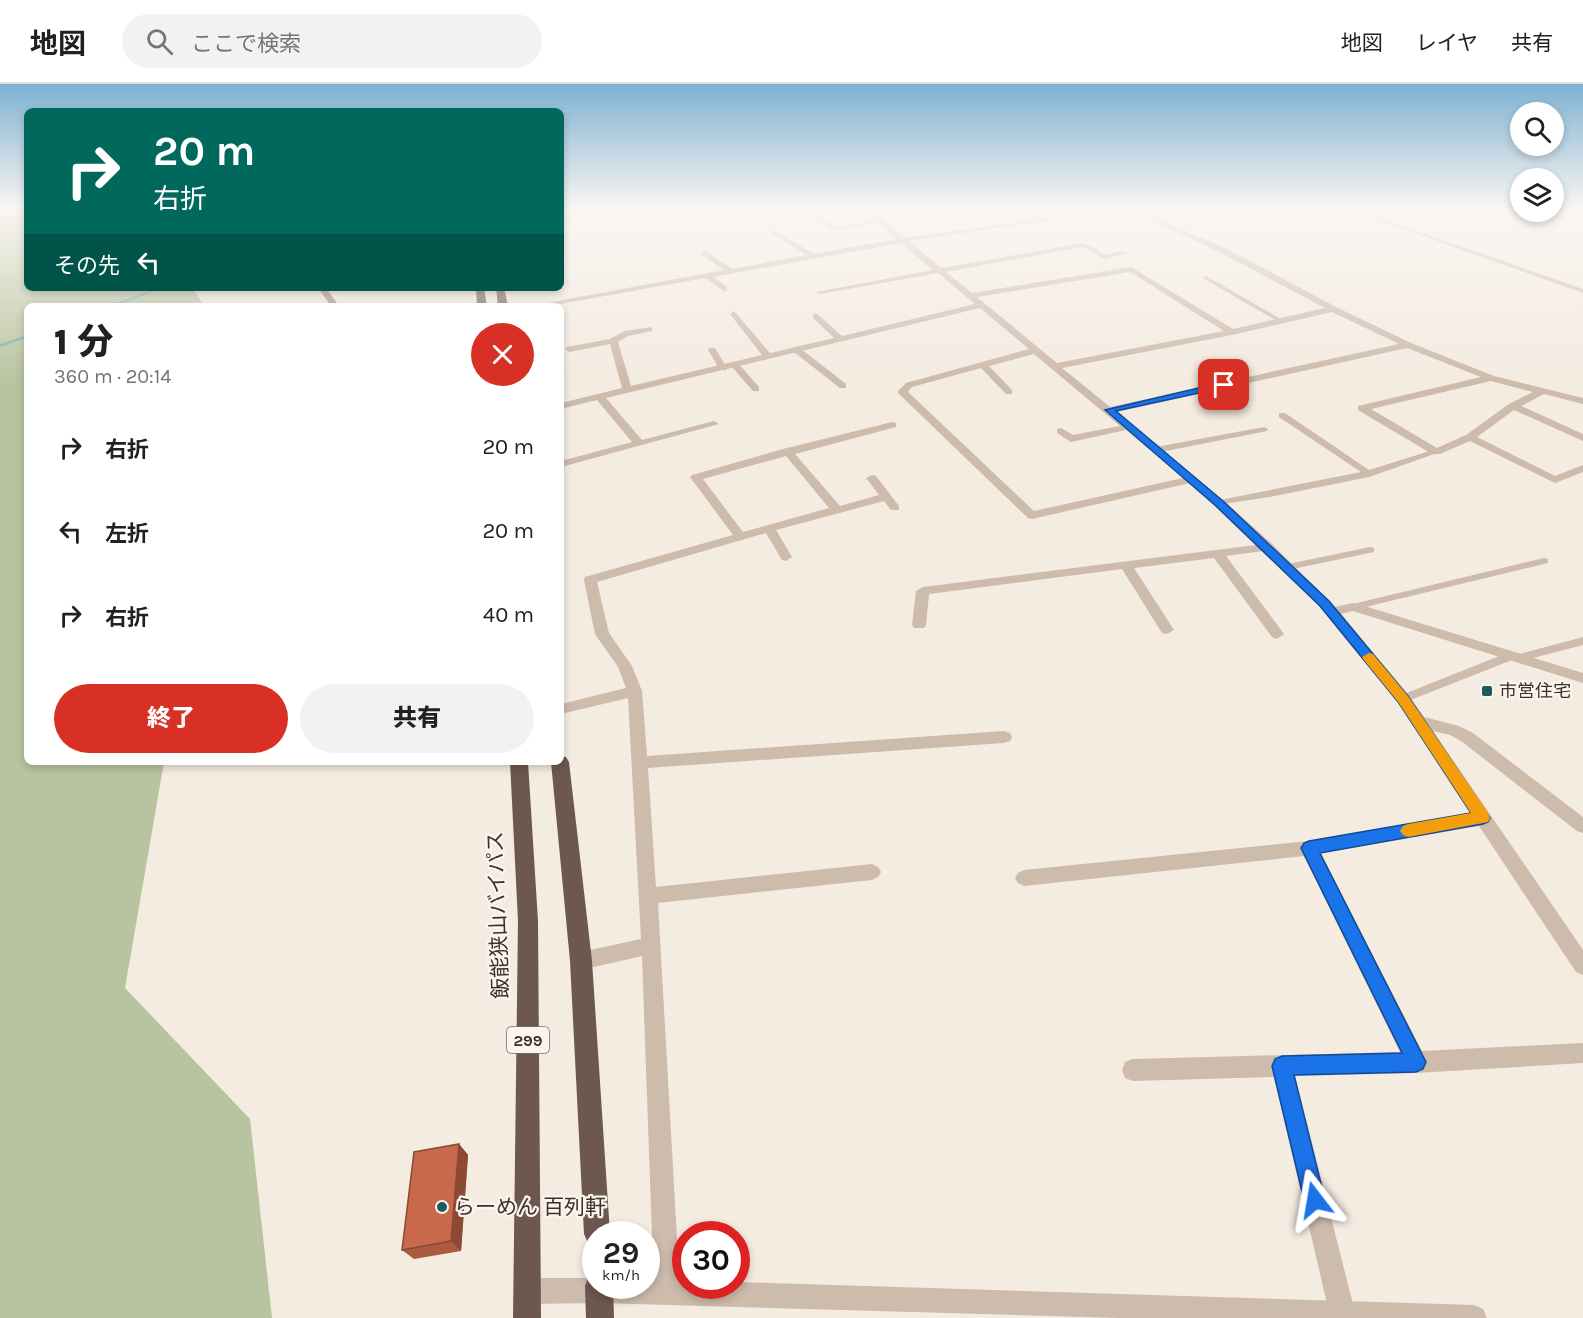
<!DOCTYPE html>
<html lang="ja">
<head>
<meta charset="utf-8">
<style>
  :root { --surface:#fff; --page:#f2f2f2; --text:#202124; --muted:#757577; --line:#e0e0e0; --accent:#d93025 }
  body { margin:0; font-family:Karla,"Noto Sans JP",sans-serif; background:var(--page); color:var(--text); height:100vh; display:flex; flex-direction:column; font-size:22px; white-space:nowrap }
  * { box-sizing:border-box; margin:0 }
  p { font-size:20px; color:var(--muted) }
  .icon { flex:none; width:33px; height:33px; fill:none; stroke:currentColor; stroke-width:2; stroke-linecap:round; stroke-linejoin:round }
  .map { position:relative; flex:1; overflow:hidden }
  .panel { position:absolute; left:24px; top:219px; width:540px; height:462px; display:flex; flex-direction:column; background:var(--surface); border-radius:9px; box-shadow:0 3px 9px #0003 }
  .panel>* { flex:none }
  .banner { position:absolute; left:24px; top:24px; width:540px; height:183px; border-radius:9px; box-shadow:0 3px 9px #0003; background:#00695c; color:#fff; overflow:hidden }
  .tools { position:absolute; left:1510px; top:18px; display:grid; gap:12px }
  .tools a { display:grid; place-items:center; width:54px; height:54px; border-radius:50%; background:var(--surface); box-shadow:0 3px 9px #0003; font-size:30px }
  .speed { position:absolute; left:582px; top:1137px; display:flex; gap:12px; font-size:30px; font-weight:700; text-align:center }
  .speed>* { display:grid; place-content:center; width:78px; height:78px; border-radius:50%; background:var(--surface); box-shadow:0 3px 9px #0003; line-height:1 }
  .speed small { font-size:15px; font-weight:400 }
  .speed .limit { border:9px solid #d22; background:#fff; color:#111 }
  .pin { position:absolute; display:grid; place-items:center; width:51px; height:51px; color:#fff; margin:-26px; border-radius:12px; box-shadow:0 3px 9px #0006 }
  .me { position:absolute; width:66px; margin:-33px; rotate:346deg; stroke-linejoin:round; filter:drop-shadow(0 0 4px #0008) }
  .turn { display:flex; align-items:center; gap:21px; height:126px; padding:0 30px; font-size:27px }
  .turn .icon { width:78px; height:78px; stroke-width:2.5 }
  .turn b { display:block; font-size:42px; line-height:51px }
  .then { display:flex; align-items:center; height:57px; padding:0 30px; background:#0003; gap:12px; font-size:22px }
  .round { display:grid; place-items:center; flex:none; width:63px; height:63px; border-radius:32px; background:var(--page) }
  .headline { display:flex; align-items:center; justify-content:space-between; height:102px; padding:0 30px }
  h1 { font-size:36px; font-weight:800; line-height:45px }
  .cta { display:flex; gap:12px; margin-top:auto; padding:12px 30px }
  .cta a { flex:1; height:69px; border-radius:36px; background:var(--accent); color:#fff; font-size:24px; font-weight:800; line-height:69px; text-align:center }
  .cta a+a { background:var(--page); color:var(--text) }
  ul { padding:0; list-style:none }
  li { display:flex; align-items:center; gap:18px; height:84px; padding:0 30px }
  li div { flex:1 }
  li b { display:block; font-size:22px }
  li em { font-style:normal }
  header { display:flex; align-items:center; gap:36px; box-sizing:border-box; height:84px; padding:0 30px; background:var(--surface); border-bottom:2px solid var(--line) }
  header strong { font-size:28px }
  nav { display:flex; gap:33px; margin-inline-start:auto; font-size:21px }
  .search { width:420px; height:54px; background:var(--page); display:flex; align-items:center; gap:15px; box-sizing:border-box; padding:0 21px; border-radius:33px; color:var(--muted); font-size:22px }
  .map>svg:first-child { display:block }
</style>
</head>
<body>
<header>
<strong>地図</strong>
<div class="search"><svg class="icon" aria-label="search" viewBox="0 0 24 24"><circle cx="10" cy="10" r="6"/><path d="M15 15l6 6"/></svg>ここで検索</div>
<nav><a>地図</a><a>レイヤ</a><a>共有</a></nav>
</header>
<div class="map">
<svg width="1583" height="1234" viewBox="0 0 1583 1234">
  <rect width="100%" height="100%" fill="#f4ebe1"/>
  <!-- green -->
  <path fill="#b8c4a0" d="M0 125H27V204H193L204 222H27V678H164L125 904 250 1035 272 1234H0Z"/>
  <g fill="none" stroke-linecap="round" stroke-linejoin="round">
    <!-- stream -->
    <path fill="#7fb0b2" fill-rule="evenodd" d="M157 204H163L115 222H109Z
      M27 251V254L0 263V260Z"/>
    <!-- service -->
    <path fill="#cdbbac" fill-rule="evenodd" d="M843 125H853L818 133 837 143 881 135 884 137 836 147 810 132Z
      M1347 125H1354L1583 205V209Z
      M1206 192 1281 235 1282 236 1277 237 1204 195 1203 194Z
      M709 264H715L727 284 726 286H720L708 266Z
      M794 264H800L846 300V304H840L794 268Z
      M732 279H738L759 303V307H753L732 283Z
      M1279 329H1285L1369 386 1433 366 1440 368 1369 393 1275 412 1217 421 1215 419 1220 416 1361 388 1279 333Z
      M1264 343 1268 345 1267 347 1156 369 1152 366 1156 363Z
      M1370 463 1374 464V468L1288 486 1283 483 1288 480Z
      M1544 474 1548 475V479L1353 526 1348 523 1353 520Z
      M1583 553V561L1517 578 1512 576 1403 619 1397 615 1399 612 1507 569 1511 568 1516 571Z"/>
    <!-- minor -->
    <path fill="#cdbbac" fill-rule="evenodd" d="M609 125H623L561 136V132Z
      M862 125H869L904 154 1112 125H1127L909 157 941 184 1084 159 1106 171 1124 167 1128 169 1105 175 1083 163 946 188 972 209 1131 183 1233 245 1325 224 1225 171 1129 125H1137L1231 167 1336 223 1411 259 1494 292 1583 314V320L1544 310 1521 322 1583 350V357L1514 326 1477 353 1555 392 1583 381V388L1555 399 1470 357 1440 370H1432L1358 326V322L1481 293 1407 264 1116 328 1224 417 1272 460 1335 523 1353 519 1358 520 1583 589V599L1353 527 1341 530 1408 611 1424 633 1459 642 1473 649 1583 733V749L1577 747 1461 657 1450 651 1433 647 1583 866V891L1576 888 1479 742 1320 769 1422 967 1583 959V979L1416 989 1295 992 1355 1228 1352 1234H1332L1329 1228 1274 993 1133 997 1125 994 1122 986 1125 978 1133 975 1400 968 1304 772 1024 802 1018 799 1015 794 1018 789 1024 786 1309 757 1471 729 1398 619 1319 522 1263 467 1226 472 1284 550 1277 555 1272 553 1214 474 1134 484 1174 546 1167 550 1162 549 1122 485 929 510 926 541 924 544H914L912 541 916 507 923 503 1256 461 1190 399 1032 435 1028 434 897 308 906 299 1029 265 980 224 606 314 642 356 714 337 719 340 561 383V377L632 358 597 316 561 325V319L622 304 610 260 570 268 565 265 567 263 610 255 625 247 652 243V247L628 252 618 258 631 302 762 271 730 230 734 227 770 269 834 254 813 234V230L816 229 842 252 975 220 938 189 820 210 816 208 933 186 901 159 713 193 727 203V207H724L705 194 549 222H531L724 186 701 170 704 166 732 185 806 171 772 149 774 146 814 170 897 155ZM1130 188 1224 247 1057 279 977 213ZM1332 228 1399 260 1110 323 1062 284 1232 251ZM1034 270 1120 342 1073 351 1061 344 1057 345V349L1071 358 1126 346 1183 394 1034 427 908 308 912 303 981 284 1006 310H1012V306L989 282ZM1491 297 1533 308 1509 320 1466 351 1437 364 1371 325Z
      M892 338 896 339V343L795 370 840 422 879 411 866 394 872 391 876 392 899 422V426H891L884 417 776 446 792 473 786 477 782 476 766 449 597 498 609 549 632 582 642 607 647 672 1004 647 1010 649 1012 653 1010 657 1004 659 648 684 656 803 872 780 878 783 881 788 878 793 872 796 658 819 680 1208 676 1217 667 1221 658 1217 654 1208 642 872 581 886 574 883 571 877 574 871 581 868 641 855 628 614 561 630V620L626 604 618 583 595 550 584 496 585 493 733 451 690 393 692 391 783 365ZM786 372 829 424 743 448 703 395Z"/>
    <!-- tertiary -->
    <path fill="#cdbbac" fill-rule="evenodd" d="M528 1194H596V1202H646V1195L686 1196V1202H736V1198L1474 1221 1483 1225 1487 1234H1118L600 1219 528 1220 519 1216 515 1207 519 1198Z"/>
    <!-- secondary -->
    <path fill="#a18a7d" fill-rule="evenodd" d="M318 204H326L339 222H331Z"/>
    <!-- trunk -->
    <path fill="#6c584f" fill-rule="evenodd" d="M476 204H484L487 222H477Z
      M496 204H504L508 222H498Z
      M561 672 566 673 569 678 592 877 610 1150H596V1163L588 1159 584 1150 570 877 551 678H561Z
      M510 678H528L538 837 541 1234H513L518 837Z
      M596 1190V1202H613L614 1234H586L585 1202 589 1192Z"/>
  </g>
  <!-- wall -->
  <path fill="#ac5a40" d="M459 1060 468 1071 461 1167 414 1175 402 1166Z"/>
  <!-- shaded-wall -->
  <path fill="#8c4a34" d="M459 1060 468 1071 461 1167 451 1157Z"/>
  <!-- building -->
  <path fill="#c8694b" stroke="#8c4a34" stroke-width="1.5" d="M459 1060 451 1157 402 1166 414 1068Z"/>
  <!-- sky -->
  <linearGradient id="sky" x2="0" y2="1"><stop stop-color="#7eb2d2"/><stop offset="0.42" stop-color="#faf6f2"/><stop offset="1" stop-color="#faf6f2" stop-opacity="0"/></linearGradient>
  <rect width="1583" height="297" fill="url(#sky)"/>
  <!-- route -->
  <path fill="#1a73e8" stroke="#114b97" stroke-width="1.5" d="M1224 298 1227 299V303L1116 327 1223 417 1329 517 1408 612 1490 734 1488 738 1483 740 1320 769 1426 978 1423 985 1416 988 1294 991 1325 1116 1322 1124 1315 1127 1307 1124 1304 1116 1272 982 1275 975 1282 972 1402 969 1301 764 1304 759 1309 757 1471 729 1399 619 1320 522 1216 422 1105 326Z"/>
  <!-- slow -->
  <path fill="#f59e0b" d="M1369 569 1373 570 1408 612 1488 729 1490 734 1488 738 1408 753 1403 751 1400 747 1403 742 1408 740 1471 729 1399 619 1364 576 1362 573Z"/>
  <!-- markers -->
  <g fill="#1f5a5e" stroke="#fbf5ee" stroke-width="2">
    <rect x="1481" y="601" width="12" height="12" rx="3"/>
    <circle cx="442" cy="1123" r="6"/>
  </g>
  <g text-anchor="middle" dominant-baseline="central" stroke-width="4.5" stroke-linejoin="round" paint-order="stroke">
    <!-- shield labels -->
    <rect fill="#fbf5ee" stroke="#756b66" stroke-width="1.5" x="507" y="943" width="42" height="26" rx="4.5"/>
    <g font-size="16" font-weight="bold" fill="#3b302b">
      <text x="528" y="956">299</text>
    </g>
    <!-- poi labels -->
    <g font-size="18" fill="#3b302b" stroke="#fbf5ee" text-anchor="start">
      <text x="1499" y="607">市営住宅</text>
    </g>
    <!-- near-street labels -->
    <g font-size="21" fill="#3b302b" stroke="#fbf5ee">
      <text transform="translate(498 831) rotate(-92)">飯能狭山バイパス</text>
    </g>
    <!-- near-poi labels -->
    <g font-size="21" fill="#3b302b" stroke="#fbf5ee" text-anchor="start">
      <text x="454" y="1123">らーめん 百列軒</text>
    </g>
  </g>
</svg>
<div class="tools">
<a><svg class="icon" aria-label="search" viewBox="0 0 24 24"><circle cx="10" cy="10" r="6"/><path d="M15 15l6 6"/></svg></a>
<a><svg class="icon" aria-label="layers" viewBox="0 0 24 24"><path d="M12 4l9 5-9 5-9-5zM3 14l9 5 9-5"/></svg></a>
</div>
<div class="speed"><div>29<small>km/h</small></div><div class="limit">30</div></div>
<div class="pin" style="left:1224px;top:301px;background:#d93025"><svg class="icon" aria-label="arrive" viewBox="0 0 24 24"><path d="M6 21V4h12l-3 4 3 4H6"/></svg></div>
<svg class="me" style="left:1315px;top:1116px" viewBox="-20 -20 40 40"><path d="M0-17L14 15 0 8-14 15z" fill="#1a73e8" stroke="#fff" stroke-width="4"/></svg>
<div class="banner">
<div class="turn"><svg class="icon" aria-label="right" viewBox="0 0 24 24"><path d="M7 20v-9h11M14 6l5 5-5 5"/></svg><div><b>20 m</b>右折</div></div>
<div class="then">その先<svg class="icon" aria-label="left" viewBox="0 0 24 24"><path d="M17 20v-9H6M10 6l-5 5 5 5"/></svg></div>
</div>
<section class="panel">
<div class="headline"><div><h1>1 分</h1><p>360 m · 20:14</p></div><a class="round" style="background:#d93025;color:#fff"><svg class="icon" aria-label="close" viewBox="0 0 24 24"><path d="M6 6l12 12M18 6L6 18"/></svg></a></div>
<ul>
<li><svg class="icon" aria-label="right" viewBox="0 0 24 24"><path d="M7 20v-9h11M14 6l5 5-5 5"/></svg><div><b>右折</b></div><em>20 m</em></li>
<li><svg class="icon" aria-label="left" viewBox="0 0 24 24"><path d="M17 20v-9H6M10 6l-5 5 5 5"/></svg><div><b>左折</b></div><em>20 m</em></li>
<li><svg class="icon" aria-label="right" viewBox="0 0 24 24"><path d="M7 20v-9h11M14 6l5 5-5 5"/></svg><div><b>右折</b></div><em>40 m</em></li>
</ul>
<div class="cta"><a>終了</a><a>共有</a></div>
</section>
</div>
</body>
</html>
